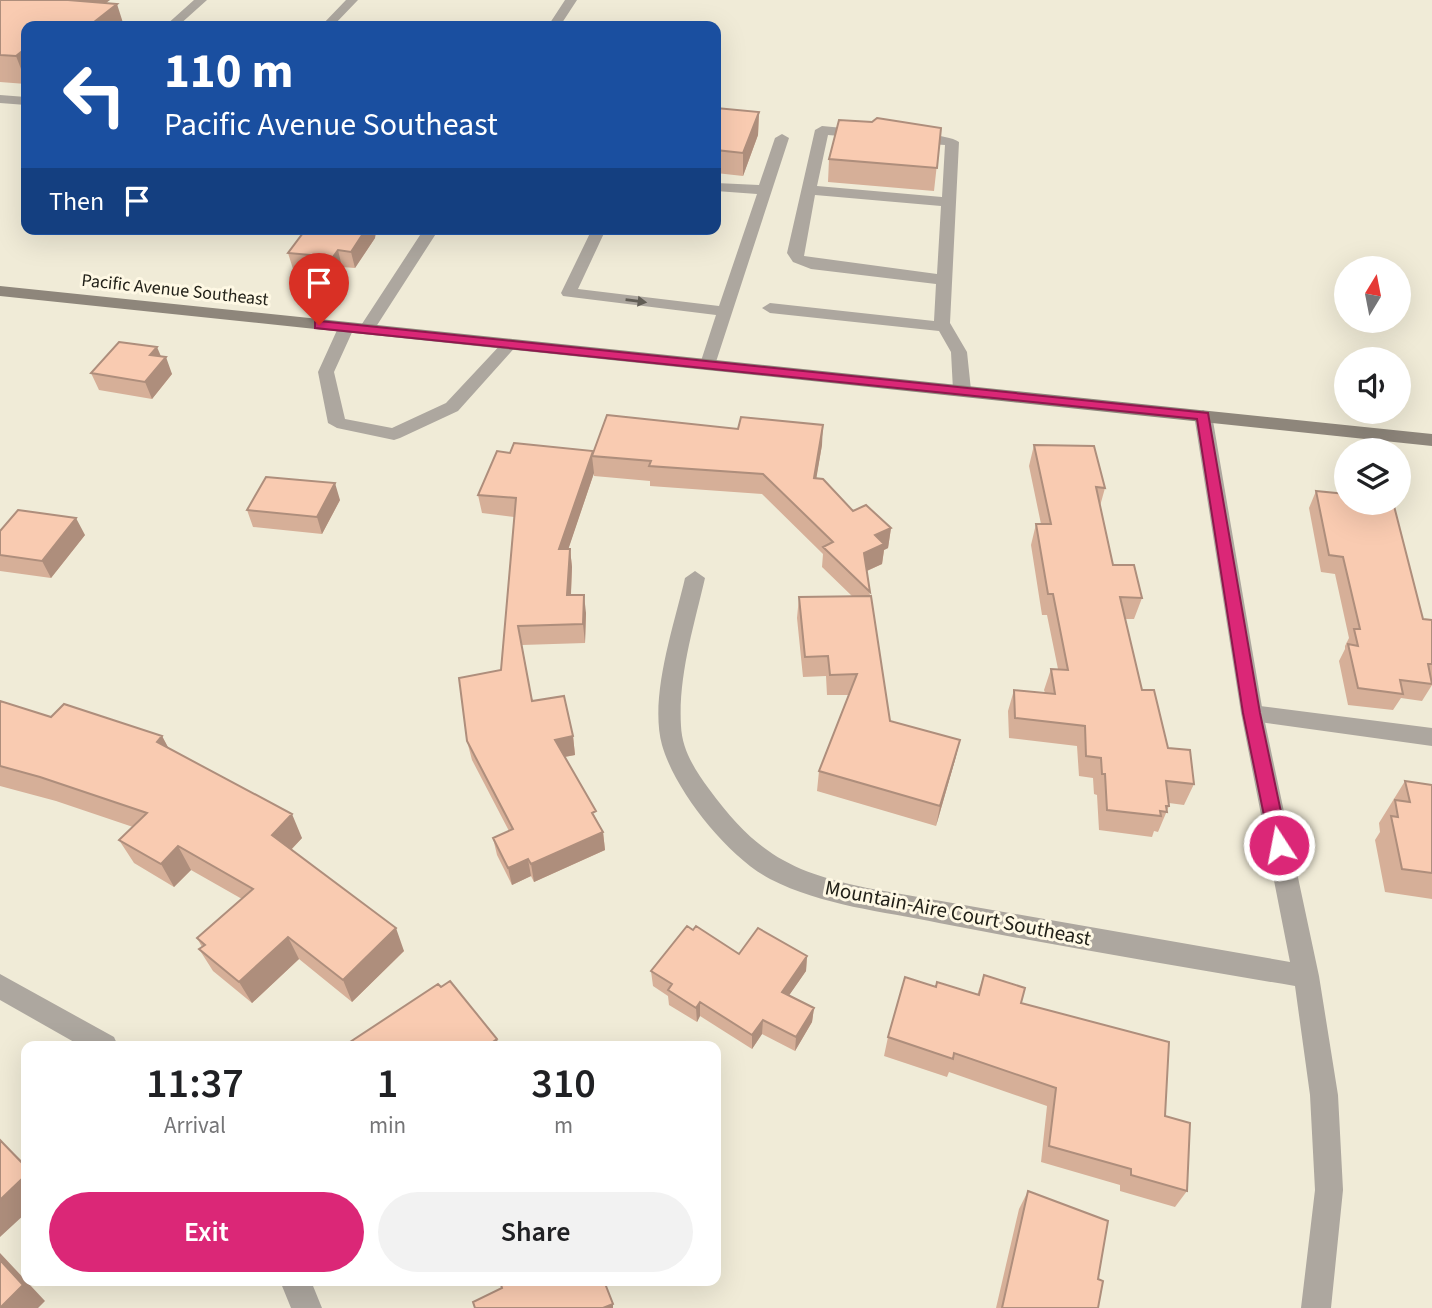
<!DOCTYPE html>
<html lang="en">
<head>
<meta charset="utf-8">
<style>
  :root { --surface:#fff; --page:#f2f2f2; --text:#202124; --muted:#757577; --accent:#db2777 }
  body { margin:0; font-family:"Source Sans 3",sans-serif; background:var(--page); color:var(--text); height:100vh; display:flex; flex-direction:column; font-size:26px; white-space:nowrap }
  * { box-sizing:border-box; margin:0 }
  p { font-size:23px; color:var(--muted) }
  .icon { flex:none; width:38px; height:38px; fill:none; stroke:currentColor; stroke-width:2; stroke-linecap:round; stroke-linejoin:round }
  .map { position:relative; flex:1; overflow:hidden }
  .panel { position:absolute; left:21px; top:1041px; width:700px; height:245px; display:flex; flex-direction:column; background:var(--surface); border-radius:14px; box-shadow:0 7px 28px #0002 }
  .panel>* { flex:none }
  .banner { position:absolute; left:21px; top:21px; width:700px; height:214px; border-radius:14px; box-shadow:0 7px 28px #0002; background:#1a4fa0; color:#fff; overflow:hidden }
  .needle { width:46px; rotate:10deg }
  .tools { position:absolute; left:1334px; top:256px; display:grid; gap:14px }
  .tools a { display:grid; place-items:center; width:77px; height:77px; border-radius:50%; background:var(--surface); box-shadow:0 7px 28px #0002; font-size:35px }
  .pin { position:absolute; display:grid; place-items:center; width:60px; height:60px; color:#fff; margin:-72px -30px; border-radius:50% 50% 50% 0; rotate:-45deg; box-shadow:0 0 7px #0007 }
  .pin .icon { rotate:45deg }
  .me { position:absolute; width:77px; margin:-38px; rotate:349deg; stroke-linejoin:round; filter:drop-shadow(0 0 5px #0008) }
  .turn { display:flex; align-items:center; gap:24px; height:147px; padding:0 28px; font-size:32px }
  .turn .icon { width:91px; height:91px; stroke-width:2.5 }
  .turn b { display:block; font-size:49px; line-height:60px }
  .then { display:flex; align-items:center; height:66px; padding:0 28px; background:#0003; gap:14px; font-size:26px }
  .eta { display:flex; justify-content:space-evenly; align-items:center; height:119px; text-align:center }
  .eta b { font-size:42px; font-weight:600; line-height:49px }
  .cta { display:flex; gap:14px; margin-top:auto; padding:14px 28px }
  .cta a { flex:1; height:80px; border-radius:42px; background:var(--accent); color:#fff; font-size:28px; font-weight:600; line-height:80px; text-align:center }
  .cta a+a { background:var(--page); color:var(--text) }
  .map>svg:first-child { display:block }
</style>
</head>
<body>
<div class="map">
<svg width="1432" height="1308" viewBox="0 0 1432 1308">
  <rect width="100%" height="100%" fill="#f0ebd7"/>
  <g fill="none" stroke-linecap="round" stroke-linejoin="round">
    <!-- service -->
    <path fill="#ada79f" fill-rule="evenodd" d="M194 0H207L178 26H165Z
      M0 95 26 97V105L0 103Z
      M822 126 864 130 871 134 864 138 828 135 817 186 942 197 945 145 913 143 906 139C916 132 949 135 959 142L950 323 967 352 971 390 968 394H956L953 390 951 352 939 331 770 313 762 308 770 303 934 321 936 284 811 269 793 262 787 253 815 130ZM815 195 941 206 937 274 804 256Z
      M782 134 789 138 714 368 708 369 700 364 716 315 563 296 561 293 592 229H606L578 289 719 306 757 194 716 191V183L759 185 775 138Z
      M346 323 354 328 334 372 345 419 392 428 446 403 504 341 510 339 518 344 458 411 400 438 394 440 337 428 328 423 318 372 338 328Z
      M1252 705 1432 728V746L1252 721 1244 719 1241 713 1244 707Z"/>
    <!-- minor -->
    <path fill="#ada79f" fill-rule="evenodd" d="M346 0H358L333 26H321Z
      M565 0H577L560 26H548Z
      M424 229H439L372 333H360L358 330Z
      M1203 410 1212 415 1263 713 1319 976 1338 1095 1343 1190 1331 1308H1301L1315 1190 1310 1095 1295 986C1176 966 1057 946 939 923 882 911 823 906 770 879 728 857 675 791 662 745 649 697 674 626 685 578L695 571 705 578C694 626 678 676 681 726 682 750 695 770 709 789 756 853 790 872 867 888L1290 962 1241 713 1194 415Z
      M0 974 114 1037 118 1046H81L0 1000Z
      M280 1281H311L322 1308H291Z"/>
    <!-- secondary -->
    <path fill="#8e867b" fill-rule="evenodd" d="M0 286 1432 434V446L0 296Z"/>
  </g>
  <!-- wall -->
  <path fill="#d6af98" d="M0 0 26 26V84L0 82Z
    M716 108 759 112 758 135 743 176 716 173Z
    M941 128 934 191 828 182 829 159Z
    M376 231 375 238 355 268 342 267 337 273 293 269 288 253Z
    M161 356 172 374 152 399 99 390 91 373Z
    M822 445 816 478 853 511 891 528 888 548 884 550 882 564 867 571 870 596 890 721 960 740 955 760 936 826 817 791 819 771 849 695H827L826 676 803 677 797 618 799 597 852 596 822 567 823 554 762 494 650 486V481L594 476V473L568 549H570L572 567 571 595 586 613 585 643 522 645 532 701 573 736 575 755 565 757 603 832 605 850 534 882 531 876 512 885 497 855 493 838 509 831 472 760 467 741 501 670 514 517 482 513 478 495 510 453Z
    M1034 445 1105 488 1100 506 1113 565 1142 598 1134 619H1125L1142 690 1168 748 1194 784 1184 805 1169 803V806L1158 832 1154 831 1152 837 1099 830 1097 795 1094 794 1093 778 1079 776 1077 746 1009 738 1008 711 1014 690 1045 693 1044 690 1051 669H1058L1047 615H1042L1031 545 1036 524H1041L1029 466Z
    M1316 491 1423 619 1432 620V685L1422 701 1401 698 1393 710 1348 705 1339 661 1345 649V646L1349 638 1335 574 1321 572 1309 508Z
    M340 500 322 534 253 527 247 510Z
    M0 531 85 535 51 578 0 571Z
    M0 701 51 717 162 736 168 748 302 838 291 850 404 951 352 1002 299 959 252 1003 213 971 199 949 202 947 197 938 242 899 191 870 174 887 134 863 119 840 133 827 56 801 0 786Z
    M1405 781 1432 785V899L1385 892 1375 840 1380 832 1379 823Z
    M739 954 807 956 806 971 789 995 814 1008 812 1022 795 1051 762 1034 752 1049 700 1016 697 1022 669 1005 668 996 653 986 651 971Z
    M984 975 1021 1003 1165 1116 1187 1191 1175 1207 1120 1191V1185L1041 1162 1047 1106 949 1072 947 1077 884 1056 888 1037 936 987 977 995Z
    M1028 1191 1098 1279V1308H996L1019 1209Z"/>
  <!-- shaded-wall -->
  <path fill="#ae8e7c" d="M66 0H110L76 26Z
    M117 4 124 26H89Z
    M26 48V82L16 56Z
    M759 112 758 135 743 176V153Z
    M366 229H376L375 238 355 268 351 252Z
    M338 250 342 267 337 273 333 257Z
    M157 347 163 361 166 357 172 374 152 399 145 382 150 355Z
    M823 425 822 445 813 498 814 478Z
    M593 451 592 456 594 473 562 568 559 549Z
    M335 483 340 500 322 534 317 517Z
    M76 518 85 535 51 578 42 561Z
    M891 528 888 548 884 550 882 564 862 573 864 553 875 535Z
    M570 549 572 567 570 614 567 595Z
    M584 595 586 613 585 643 583 624Z
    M162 736 175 760 157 742Z
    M573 736 575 755 558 758 555 740Z
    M960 740 955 760 936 826 940 806Z
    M292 814 302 838 283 858 272 835Z
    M603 832 605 850 534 882 531 864Z
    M178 846 191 870 174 887 161 864Z
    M528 859 531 876 512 885 508 868Z
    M396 928 404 951 352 1002 343 980Z
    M288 937 299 959 252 1003 239 982Z
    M807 956 806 971 781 1007 782 992Z
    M700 1002V1016L697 1022 696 1008Z
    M814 1008 812 1022 795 1051 796 1037Z
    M763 1020 762 1034 752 1049V1035Z
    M497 1039 499 1046H487Z
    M0 1140 26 1165V1167Z
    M26 1175V1213L0 1237V1200Z
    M0 1253 45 1301 38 1308H0Z
    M613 1304V1308H603Z"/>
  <!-- building -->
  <path fill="#f9cbb1" stroke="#ae8e7c" stroke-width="2" d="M0 0H68L117 4 89 26H26V48L16 56 0 55Z
    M716 108 759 112 743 153 716 150Z
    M877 118 941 128 937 168 829 159 839 120 872 122Z
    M306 229H366L351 252 338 250 333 257 288 253Z
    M119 342 157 347 150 355 166 357 145 382 91 373Z
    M607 415 738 429 741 417 823 425 814 478 823 479 853 511 866 505 891 528 875 535 884 544 864 553 870 592 823 547 833 542 763 474 649 466 651 461 592 456Z
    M514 443 593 451 559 549H570L567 595H584L583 624 518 626 532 701 564 696 573 736 555 740 596 811 592 813 603 832 531 864 528 859 508 868 493 838 513 829 467 741 459 678 501 670 516 498 478 495 497 451 510 453Z
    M1034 445 1094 446 1105 488 1096 487 1113 565H1134L1142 598 1120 597 1142 690H1154L1168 748 1190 750 1194 784 1166 781 1169 806H1166L1167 812 1160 811 1161 816 1107 810 1105 774H1102L1101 758 1086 756 1085 726 1015 718 1014 690 1055 694 1051 669 1068 670 1053 594H1048L1036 524H1051Z
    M266 477 335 483 317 517 247 510Z
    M1316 491 1346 494V502H1393L1423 619 1432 620V664H1428L1432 684 1400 680 1403 694 1358 688 1348 644 1358 646 1354 629H1360L1343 557 1329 555Z
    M18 510 76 518 42 561 0 555V531Z
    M871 596 890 721 960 740 940 806 819 771 857 674 830 675 828 656 805 657 799 597Z
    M0 701 51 717 64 704 162 736 157 742 292 814 272 835 396 928 343 980 288 937 239 982 199 949 205 945 197 938 253 889 178 846 161 864 119 840 147 813 40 777 0 766Z
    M1405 781 1432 785V873L1402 869 1391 816 1398 817 1395 800 1410 802Z
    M687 926 693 930 696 926 739 954 758 928 807 956 782 992 814 1008 796 1037 763 1020 752 1035 700 1002 696 1008 668 990 672 984 651 971Z
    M984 975 1025 988 1021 1003 1169 1042 1165 1116 1190 1123 1187 1191 1131 1175V1169L1049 1146 1056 1088 954 1053 953 1059 888 1037 905 977 936 987 937 982 979 995Z
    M450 981 497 1039 487 1046H344L438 984 441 987Z
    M0 1140 26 1167V1175L0 1200Z
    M1028 1191 1108 1221 1098 1279 1103 1281 1098 1308H1002Z
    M0 1260 23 1285 0 1308Z
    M500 1281H604L613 1304 603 1308H475L473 1302 502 1288Z"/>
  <!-- one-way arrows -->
  <defs><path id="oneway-solid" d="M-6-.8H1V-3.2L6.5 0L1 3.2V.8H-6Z" transform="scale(1.75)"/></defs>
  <use fill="#615d55" href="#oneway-solid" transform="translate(636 301) rotate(7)"/>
  <!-- route -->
  <path fill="#db2777" stroke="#8e194d" stroke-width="2" d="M319 321 1208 413 1260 713 1288 845 1285 850 1279 852 1270 845 1243 713 1197 419 315 328V322Z"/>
  <g text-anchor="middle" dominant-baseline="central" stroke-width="6" stroke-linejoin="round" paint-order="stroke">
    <!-- far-street labels -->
    <g font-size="18" fill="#222119" stroke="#fef8e4">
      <text transform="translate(175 290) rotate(6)">Pacific Avenue Southeast</text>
    </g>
    <!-- street labels -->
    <g font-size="21" fill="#222119" stroke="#fef8e4">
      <text transform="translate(958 913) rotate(11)">Mountain-Aire Court Southeast</text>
    </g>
  </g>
</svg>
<div class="tools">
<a><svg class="needle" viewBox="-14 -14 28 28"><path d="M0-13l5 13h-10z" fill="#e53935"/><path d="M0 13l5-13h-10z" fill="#757577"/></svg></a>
<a><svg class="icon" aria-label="sound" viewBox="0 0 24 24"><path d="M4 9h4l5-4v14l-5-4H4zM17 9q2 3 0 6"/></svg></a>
<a><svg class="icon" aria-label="layers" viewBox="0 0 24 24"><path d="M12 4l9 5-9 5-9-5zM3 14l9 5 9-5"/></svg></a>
</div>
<div class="pin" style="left:319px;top:325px;background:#d93025"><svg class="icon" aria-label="arrive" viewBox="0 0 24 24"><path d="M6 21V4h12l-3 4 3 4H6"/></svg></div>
<svg class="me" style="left:1279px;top:845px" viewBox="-20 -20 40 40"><circle r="17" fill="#db2777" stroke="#fff" stroke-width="3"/><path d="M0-11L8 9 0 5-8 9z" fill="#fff"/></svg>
<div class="banner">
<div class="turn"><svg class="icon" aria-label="left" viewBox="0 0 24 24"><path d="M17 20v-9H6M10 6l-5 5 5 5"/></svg><div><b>110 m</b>Pacific Avenue Southeast</div></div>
<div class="then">Then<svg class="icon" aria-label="arrive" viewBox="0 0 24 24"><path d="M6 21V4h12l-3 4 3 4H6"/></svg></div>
</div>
<section class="panel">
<div class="eta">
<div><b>11:37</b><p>Arrival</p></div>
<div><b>1</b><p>min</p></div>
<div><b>310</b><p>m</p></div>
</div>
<div class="cta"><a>Exit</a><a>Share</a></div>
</section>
</div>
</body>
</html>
